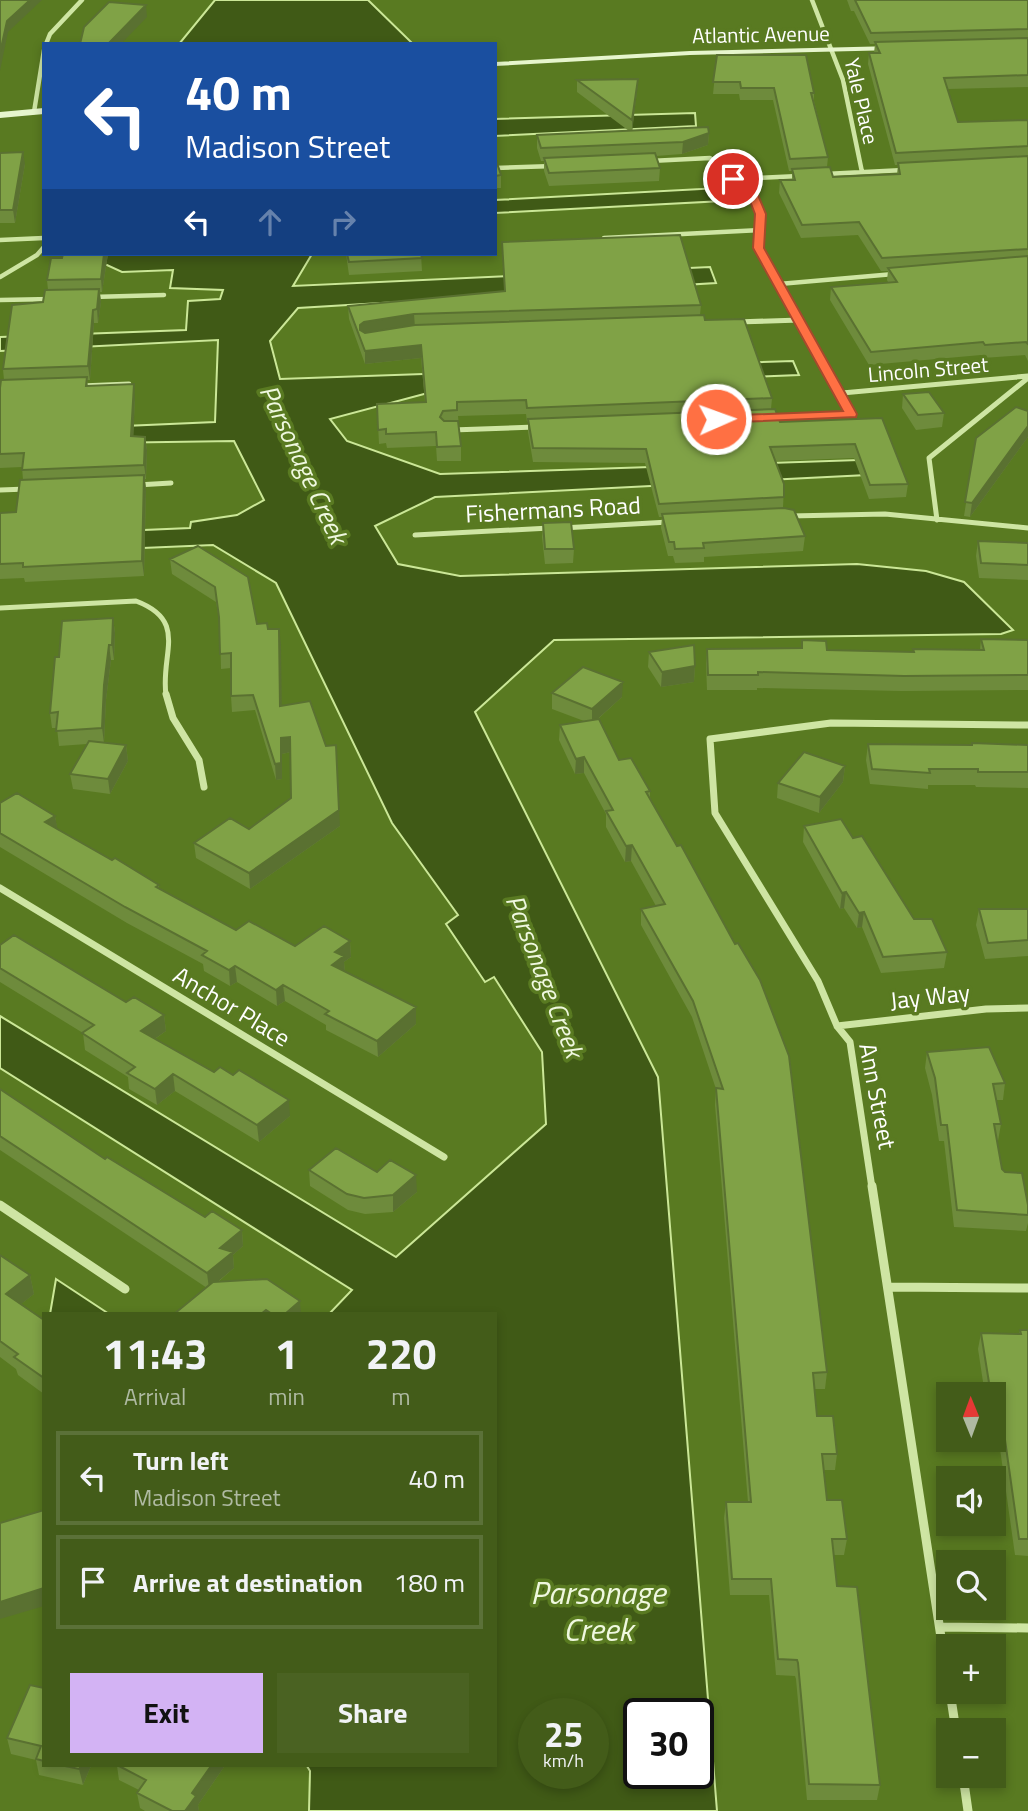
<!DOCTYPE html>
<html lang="en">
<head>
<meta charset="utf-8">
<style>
  :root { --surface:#435c19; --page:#4a6222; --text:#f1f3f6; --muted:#afbaa2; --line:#5b7138; --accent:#d3b3f4 }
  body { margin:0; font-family:"Titillium Web",sans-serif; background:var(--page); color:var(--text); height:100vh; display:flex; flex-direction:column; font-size:26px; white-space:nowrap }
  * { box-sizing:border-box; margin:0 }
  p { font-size:23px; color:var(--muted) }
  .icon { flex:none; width:38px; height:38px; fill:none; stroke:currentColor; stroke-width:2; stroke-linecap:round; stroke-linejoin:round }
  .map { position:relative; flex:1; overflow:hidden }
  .sheet { position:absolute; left:42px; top:1312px; width:455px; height:455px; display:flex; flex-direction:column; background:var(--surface); border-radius:0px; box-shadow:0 4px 10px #0003 }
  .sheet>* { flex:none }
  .hud { position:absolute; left:42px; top:42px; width:455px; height:214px; border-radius:0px; box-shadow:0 4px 10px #0003; background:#1a4fa0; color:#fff; overflow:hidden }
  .needle { width:46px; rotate:359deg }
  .fabs { position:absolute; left:936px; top:1382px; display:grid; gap:14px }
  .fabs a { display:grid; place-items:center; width:70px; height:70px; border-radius:0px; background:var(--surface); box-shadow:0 4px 10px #0003; font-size:35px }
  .speed { position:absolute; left:518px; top:1698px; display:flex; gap:14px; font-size:35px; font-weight:700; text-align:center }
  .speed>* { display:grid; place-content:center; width:91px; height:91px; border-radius:50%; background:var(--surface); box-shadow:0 4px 10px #0003; line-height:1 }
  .speed small { font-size:18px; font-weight:400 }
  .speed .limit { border:4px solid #111; border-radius:10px; background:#fff; color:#111 }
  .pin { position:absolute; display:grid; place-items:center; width:60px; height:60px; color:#fff; margin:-30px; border:4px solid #fff; border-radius:50%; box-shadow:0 2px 7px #0007 }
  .me { position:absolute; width:77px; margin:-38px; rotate:88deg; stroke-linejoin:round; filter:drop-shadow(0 0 5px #0008) }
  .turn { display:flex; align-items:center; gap:24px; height:147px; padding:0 28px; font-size:32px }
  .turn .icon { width:91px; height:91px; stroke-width:2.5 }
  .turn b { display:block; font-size:49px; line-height:60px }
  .lanes { display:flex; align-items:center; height:66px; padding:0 28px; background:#0003; justify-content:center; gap:35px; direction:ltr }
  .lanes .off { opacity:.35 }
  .eta { display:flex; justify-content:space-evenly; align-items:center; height:119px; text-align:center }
  .eta b { font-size:42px; font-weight:700; line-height:49px }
  .cta { display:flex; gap:14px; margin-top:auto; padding:14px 28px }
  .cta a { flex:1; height:80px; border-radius:0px; background:var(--accent); color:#111; font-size:28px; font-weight:700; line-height:80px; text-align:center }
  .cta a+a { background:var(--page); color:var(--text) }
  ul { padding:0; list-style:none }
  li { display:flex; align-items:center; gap:21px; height:94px; margin:0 14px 10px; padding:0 14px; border:4px solid var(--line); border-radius:0px }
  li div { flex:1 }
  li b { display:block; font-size:26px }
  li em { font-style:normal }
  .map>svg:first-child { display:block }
</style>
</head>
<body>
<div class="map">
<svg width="1028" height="1811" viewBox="0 0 1028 1811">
  <rect width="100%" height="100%" fill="#597a21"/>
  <!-- water -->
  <path fill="#405a16" stroke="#cbe797" stroke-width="2" fill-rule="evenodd" d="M215 0H368L412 43 179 44Z
    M695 113 696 126 495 136V119Z
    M720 188 723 201 495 213V200Z
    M99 254H312L293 286 710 267 716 283 298 308 270 341 280 379 793 361 799 375 439 390 330 419 347 441 440 474 889 459 887 474 435 497 375 526 398 564 460 576 857 564 926 571 964 582 1013 630 1001 634 554 640 475 712 658 1077 717 1811H309L310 1771 307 1766H495V1314H329L352 1290 0 1068V1016L396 1257 546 1124 542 1052 494 977 485 982 446 924 458 915 392 823 276 583 213 545 0 554 3 536 190 528 191 522 237 515 264 500 234 441 34 444 33 430 215 422 218 340 0 351V337L186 330 188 301 220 299 223 290 170 288 173 270 122 272 107 265H98ZM534 1713H593V1773H534ZM639 1713H698V1773H639Z
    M56 1279 109 1314H50Z"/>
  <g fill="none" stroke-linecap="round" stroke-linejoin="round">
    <!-- minor-far3 -->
    <path stroke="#cee5a3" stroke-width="4.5" d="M812 0 843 80 862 172
      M46 44 50 34 82 0
      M34 112 44 50
      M650 161 710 158 753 195 760 214 759 248 793 307
      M495 168 554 166
      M825 174 904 170
      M734 179 799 176
      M604 238 761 230
      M0 240 44 238
      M0 277 37 255 44 247
      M779 284 894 274
      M92 297 164 295
      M0 300 52 299"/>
    <!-- minor-far2 -->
    <path stroke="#cee5a3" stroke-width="5" d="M736 322 800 320
      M81 386 129 384
      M842 393 1028 376
      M771 417 851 414 842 393 792 305
      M452 430 535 427
      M137 485 171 483
      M0 490 27 489
      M790 516 885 514 1028 528
      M937 520 929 458 1028 378
      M562 528 669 522
      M415 535 550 528
      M0 608 136 601C189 621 160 654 166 695"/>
    <!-- minor-far1 -->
    <path stroke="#cee5a3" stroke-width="7" d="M166 694 173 718 199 760 204 787
      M0 888 444 1157
      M837 1026 986 1009 1028 1008
      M872 1188 850 1042 837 1026 818 981 715 813 710 739 831 723 1028 725"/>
    <!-- minor -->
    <path stroke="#cee5a3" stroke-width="9" d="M872 1186 948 1683
      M0 1205 125 1289
      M888 1287 1028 1288
      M940 1627 1028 1628
      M950 1692 956 1731
      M963 1776 968 1811"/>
    <!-- secondary -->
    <path fill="#e6f5cd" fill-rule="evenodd" d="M894 46H897V50L690 55 495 66V62L690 51Z
      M44 108V114L0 118V112Z"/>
  </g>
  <!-- wall -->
  <path fill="#6e8b3c" d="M847 0H1028V87L948 89 958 122 1028 120V361L1025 355 983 358 981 355 869 365 830 300 831 287 888 282 887 280 888 271H881L858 235 801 238 779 193 780 180H792V171H789L773 100H740L739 94H713L717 55 814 93V101L828 157 827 167 833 177 897 174 898 165H895L868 64 869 53H874L875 44H870L854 11H851Z
    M638 79 637 91 632 130 709 133 708 145 682 154 656 156 660 168 659 181 549 186 544 171V161H541L537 148V135L629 131 577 92V80Z
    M0 153 25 164 15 223H0Z
    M495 160 501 175V188H495Z
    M502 242 701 305 700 315 772 398 771 409 780 422 882 418 908 484 906 497 869 499 854 458 775 461 784 484 783 508 805 536 803 551 704 557V562L675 563 673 556H668L661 528 662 517H659L645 463 533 462 528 432V421L527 422 526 414 458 416 461 446V461H437L436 446 387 448 386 443 379 444 377 404 425 402 421 358 365 364 349 319 348 306 505 291Z
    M108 254 102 292H100L101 302 98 323H94L90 380H87L88 386 135 398 133 436 145 437 147 450 146 479H145L146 489 144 576 25 582 24 578 0 579V513L16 512 23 480 22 467 0 468V388L4 380 3 369 43 302 48 290 47 280Z
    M346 254H421L422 271 349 275Z
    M903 394 944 413 942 427 916 430 902 408Z
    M1028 411V437L970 517 964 516 976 438Z
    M543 523 574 549 573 563 545 564 542 537Z
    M978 541 1028 543V580L979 578 976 556Z
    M198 546 257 624 268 629 281 644V705L340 826 250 889 196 858 194 843 249 829 291 798V752L282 754V779L276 780 255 710 232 712 231 696V668L221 669 220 624 216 602 172 574 170 559Z
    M113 618 115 633 114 660H111L106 700 104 743 126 745 128 761 110 794 73 789 70 774 87 744 59 746 57 728H52L50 713 59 657Z
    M981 639 1028 640V690L902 691 757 688V690H707L706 664 707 649 801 648 802 640 827 650 913 652V649L980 650Z
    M649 652 695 666 694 682 661 687 648 667Z
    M552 693 622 697 598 719 619 760 650 791V797L827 1372 825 1389H815L817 1416 837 1454 835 1470H823L827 1500 847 1539 844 1555H833L837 1586 880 1785 877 1800H807L796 1679 795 1676 776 1675 769 1595H730L724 1518 726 1502H748L715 1105 716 1089 692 1017 641 925V909L656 906 631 861 625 862 606 827V814L584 773 575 774 559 740 560 725 584 721 552 709Z
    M972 743 1028 745V788L976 787 975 785H928V789L870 784 866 760 868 744 971 745Z
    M845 766 843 782 819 813 777 798 778 783Z
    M0 803 55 816 57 829 112 860 159 885V888L236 930 295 946 350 941 351 957 344 962 345 972 416 1024 378 1057 326 1030V1025L285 1001 277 1006 237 982 230 986 204 971 203 964 127 923 0 847Z
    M804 826 853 838 914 919 947 952 944 968 881 973 862 927 857 928 844 908 840 909 803 842Z
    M979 909H1028V956L985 959 976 925Z
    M0 945 126 1002 164 1015 166 1031 155 1039 290 1116 259 1142 175 1091 157 1105 129 1089 128 1077 85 1050 83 1033 0 982Z
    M927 1052 1005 1083 1003 1100H996L1001 1124 998 1141 997 1140 1002 1169 1028 1205V1223L1026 1231 954 1227 944 1141H939L932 1095 925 1068Z
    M0 1089 105 1159 205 1217 242 1230 243 1246 233 1255 234 1268 218 1282 301 1314H174L207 1288 0 1150Z
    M309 1170 377 1172 417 1192 393 1212 365 1214 348 1210 310 1186Z
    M0 1255 30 1275 34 1294 21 1304 44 1320V1394L18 1375 16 1369 0 1357Z
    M1020 1330H1028V1556L1015 1555 1000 1449H994L992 1440H994V1395H985L978 1349 981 1333 1019 1334Z
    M44 1688V1766H91L83 1785 39 1775 36 1760 11 1754 7 1738Z
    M117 1766H223L224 1767 198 1805 199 1811H145L140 1808 137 1793 139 1790 119 1780Z"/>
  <!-- shaded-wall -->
  <path fill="#5a7131" d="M30 0H42L8 32 0 71V53L7 21Z
    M146 5 147 17 121 44H108Z
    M638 79 637 91 632 133V120Z
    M709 133 708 145 682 154 683 142Z
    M23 152 25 164 15 223 13 210Z
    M104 254H108L102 292 101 279Z
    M99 289 101 302 98 323 97 309Z
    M93 310 94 323 90 380 88 366Z
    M414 314 415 328 360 339V325L364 322Z
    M421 345V358L365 364V351Z
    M134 384 135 398 133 449 131 436Z
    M1028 426V437L970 517 972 503Z
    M145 437 147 450 146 479 144 465Z
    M144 475 146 489 144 576 142 561Z
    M113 618 115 633 114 660 112 645Z
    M279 629 281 644 282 721 280 706Z
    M109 645 111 660 106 700 104 743 102 728 104 685Z
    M695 666 694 682 661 687 662 672Z
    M623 682 622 697 592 724V709Z
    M290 737 291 752 282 754V779L276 780 275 764 281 738Z
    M126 745 128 761 110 794 108 779Z
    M336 745 340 826 250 889 249 873Z
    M584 757V773L575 774 576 759Z
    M845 766 843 782 819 813 820 797Z
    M55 816 58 831 45 822Z
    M632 845 631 861 625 862 626 846Z
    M846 892 844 908 840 909 842 893Z
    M864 912 862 927 857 928 859 913Z
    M350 941 351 957 344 962 345 972 332 965 335 952Z
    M235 966 237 982 230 986 229 970Z
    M283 985 285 1001 277 1006 276 990Z
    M416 1007V1024L378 1057 377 1041Z
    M164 1015 166 1031 143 1047 141 1031Z
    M173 1074 175 1091 157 1105 155 1089Z
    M289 1100 290 1116 259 1142 257 1125Z
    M416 1175 417 1192 393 1212V1195Z
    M242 1230 243 1246 233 1255 234 1268 209 1289 207 1273 220 1248Z
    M30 1275 34 1294 10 1313 6 1294Z
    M300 1301 301 1314H285Z
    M44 1588V1606L0 1619V1602Z
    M81 1766H91L83 1785 79 1769Z
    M211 1766H223L224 1767 198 1805 199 1811H185L192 1793Z"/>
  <!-- building -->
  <path fill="#80a246" stroke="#5a7131" stroke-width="2" d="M0 0H30L7 21 0 53Z
    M855 0H1028V29L871 33Z
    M109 2 146 5 108 44H80L84 27Z
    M1028 38V75L944 78 958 122 1028 120V146L896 153 869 53H880L875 42Z
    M717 55H806L814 93H811L828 157 790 159 774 88H741L740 82H713Z
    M638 79 632 120 577 80Z
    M708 127 709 133 683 142 541 148 537 135Z
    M23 152 13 210H0V153Z
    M655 153 660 168 549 173 544 158Z
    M1028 156V249L882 258 859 222 802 225 780 180H795L792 169 830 167 833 177 900 174 898 163Z
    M495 160H496L501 175 495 176Z
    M680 235 701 305 414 314 364 322 360 325V330L365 333 415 325 704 315 705 320 744 319 772 398 527 408 526 400 457 402V410L443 411 440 417 444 421H458L461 446 437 447 436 432 386 434V429L378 430 377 404 426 402 421 345 365 351 348 306 505 291 502 242Z
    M63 254H104L101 279 47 280 51 258H62Z
    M347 254H421L422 258 349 262Z
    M1028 256V344L1026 342 985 345 983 342 871 352 831 287 897 282 888 268Z
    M99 289 97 309 93 310 88 366 3 369 12 305 43 302 45 290Z
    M87 377 86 386 134 384 131 436 145 437 144 465 22 470 24 453 0 454V388L1 380Z
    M929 392 944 413 918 415 903 394Z
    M1016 407 1028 411V426L972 503 965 502 976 438Z
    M775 409 780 422 882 418 908 484 870 485 855 444 770 447 784 484V497L659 504 646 449 533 448 528 419Z
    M144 475 142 561 23 567V563L0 564V513L16 512 20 480Z
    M784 508 794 510 805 536 703 543 704 548 675 549 674 542H669L662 514Z
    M571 522 574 549H545L543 523Z
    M978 541 1028 543V565L981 563Z
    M198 546 248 577 257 624 267 623 268 629H279L280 706 310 701 326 746 336 745 339 810 249 873 194 843 230 818 249 829 291 798 290 737 281 738V763L275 764 253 695 231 696V653L220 654 219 617 215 587 170 559Z
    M113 618 112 645H109L104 685 102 728 56 731 58 712 50 713 55 657H59L62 621Z
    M981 639 1028 640V675L904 676 758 672V675H708L707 649 802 648V640L826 641 827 650 914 652 913 649 984 650Z
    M694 645 695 666 662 672 649 652Z
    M583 667 623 682 592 709 552 693Z
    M599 719 619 760 631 758 650 791 646 792 677 846 681 845 735 944 738 943 760 980 789 1056 827 1372 813 1373 817 1416H833L837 1454H822L827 1500H842L847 1539H832L837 1586 857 1587 880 1785 809 1784 798 1663 797 1660 778 1659 771 1579H732L726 1502H751L716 1088 723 1089 693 1001 641 909 665 904 632 845 626 846 606 811 613 810 584 757 576 759 560 725Z
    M89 741 126 745 108 779 70 774Z
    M972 743 1028 745V772H978V769H929L930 773 872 769 868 744 972 745Z
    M804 752 845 766 820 797 778 783Z
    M17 793 55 816 45 822 112 860 115 858 159 885 156 887 236 930 249 921 295 946 324 926 350 941 335 952 344 956 332 965 416 1007 377 1041 325 1014 329 1011 283 985 276 990 235 966 229 970 202 955 207 951 125 907 0 833V803Z
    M841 819 853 838 862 836 914 919H932L947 952 883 957 864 912 859 913 846 892 842 893 804 826Z
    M979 909H1028V940L988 943Z
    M14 935 126 1002 134 997 164 1015 141 1031 214 1072 220 1067 233 1075 239 1070 289 1100 257 1125 173 1074 155 1089 127 1073 135 1067 82 1033 94 1025 0 968V945Z
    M989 1047 1005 1083 993 1084 1001 1124H994L1002 1169 1005 1172 1022 1173 1028 1205V1215L957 1210 947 1125H941L935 1078 927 1052Z
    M0 1089 105 1159 107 1157 205 1217 212 1211 242 1230 220 1248 233 1252 207 1273 0 1136Z
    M336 1148 377 1172 390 1160 416 1175 393 1195 364 1198 347 1194 309 1170Z
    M0 1255 30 1275 6 1294 44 1320V1378L14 1357 18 1354 0 1341Z
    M267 1279 300 1301 285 1314H272L266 1310 261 1314H174L213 1282Z
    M1020 1330H1028V1539H1019L1004 1433 997 1432 994 1413V1395H991L981 1333 1021 1334Z
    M44 1510V1588L0 1602V1523Z
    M30 1685 44 1688V1761L36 1759 41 1746 7 1738Z
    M65 1766H81L79 1769Z
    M119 1766H211L192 1793 196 1796 185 1811H172L137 1793 146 1780Z"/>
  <!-- route -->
  <path fill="#ff7043" stroke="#a6492c" stroke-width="2" d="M733 176 758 195 766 214 764 248 857 414 856 417 716 423 710 419 716 416 843 411 753 248 755 214 748 196 728 179Z"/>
  <g text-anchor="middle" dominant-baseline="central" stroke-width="7" stroke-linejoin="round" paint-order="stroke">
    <!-- far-street labels -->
    <g font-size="21" fill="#fff" stroke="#597a21">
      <text transform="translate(761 34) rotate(-1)">Atlantic Avenue</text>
      <text transform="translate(862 101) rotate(77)">Yale Place</text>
      <text transform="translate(928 369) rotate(-5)">Lincoln Street</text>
    </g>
    <!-- street labels -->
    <g font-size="24" fill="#fff" stroke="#597a21">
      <text transform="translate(553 509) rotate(-3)">Fishermans Road</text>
      <text transform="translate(930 996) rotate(-6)">Jay Way</text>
      <text transform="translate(232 1006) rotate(31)">Anchor Place</text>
      <text transform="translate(878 1096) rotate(79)">Ann Street</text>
    </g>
    <!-- water labels -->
    <g font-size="26" font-style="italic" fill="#eff8df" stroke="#597a21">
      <text transform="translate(304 464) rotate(65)">Parsonage Creek</text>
      <text transform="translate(545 976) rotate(69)">Parsonage Creek</text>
    </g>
    <!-- near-water labels -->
    <g font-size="32" font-style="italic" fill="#eff8df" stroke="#597a21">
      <text x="598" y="1592">Parsonage<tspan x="598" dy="37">Creek</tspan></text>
    </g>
  </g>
</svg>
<div class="fabs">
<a><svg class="needle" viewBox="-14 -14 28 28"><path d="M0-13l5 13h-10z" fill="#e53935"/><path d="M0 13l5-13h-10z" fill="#afbaa2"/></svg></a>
<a><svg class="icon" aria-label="sound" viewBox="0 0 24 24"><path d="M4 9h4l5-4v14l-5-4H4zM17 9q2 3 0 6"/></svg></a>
<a><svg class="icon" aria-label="search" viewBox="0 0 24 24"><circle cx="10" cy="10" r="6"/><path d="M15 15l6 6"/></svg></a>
<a>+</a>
<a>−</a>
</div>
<div class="speed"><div>25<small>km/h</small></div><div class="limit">30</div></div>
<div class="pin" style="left:733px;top:179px;background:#d93025"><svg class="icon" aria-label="arrive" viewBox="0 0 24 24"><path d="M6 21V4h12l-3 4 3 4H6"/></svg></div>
<svg class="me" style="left:716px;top:419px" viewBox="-20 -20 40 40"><circle r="17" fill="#ff7043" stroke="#fff" stroke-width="3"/><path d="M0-11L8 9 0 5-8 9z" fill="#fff"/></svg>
<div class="hud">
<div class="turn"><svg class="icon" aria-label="left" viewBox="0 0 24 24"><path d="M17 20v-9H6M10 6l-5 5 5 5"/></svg><div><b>40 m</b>Madison Street</div></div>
<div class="lanes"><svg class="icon" aria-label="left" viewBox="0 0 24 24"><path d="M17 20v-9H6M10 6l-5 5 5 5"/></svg><svg class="icon off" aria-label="ahead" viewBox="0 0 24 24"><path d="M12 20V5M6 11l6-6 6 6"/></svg><svg class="icon off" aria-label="right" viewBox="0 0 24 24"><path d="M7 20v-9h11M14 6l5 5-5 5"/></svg></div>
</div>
<section class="sheet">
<div class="eta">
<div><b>11:43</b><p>Arrival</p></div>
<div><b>1</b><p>min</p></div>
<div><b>220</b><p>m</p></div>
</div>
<ul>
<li><svg class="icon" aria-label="left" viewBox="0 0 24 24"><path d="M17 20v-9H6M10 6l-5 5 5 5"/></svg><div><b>Turn left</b><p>Madison Street</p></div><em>40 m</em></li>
<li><svg class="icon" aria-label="arrive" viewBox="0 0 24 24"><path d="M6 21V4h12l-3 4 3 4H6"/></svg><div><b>Arrive at destination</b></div><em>180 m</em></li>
</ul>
<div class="cta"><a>Exit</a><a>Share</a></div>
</section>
</div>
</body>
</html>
